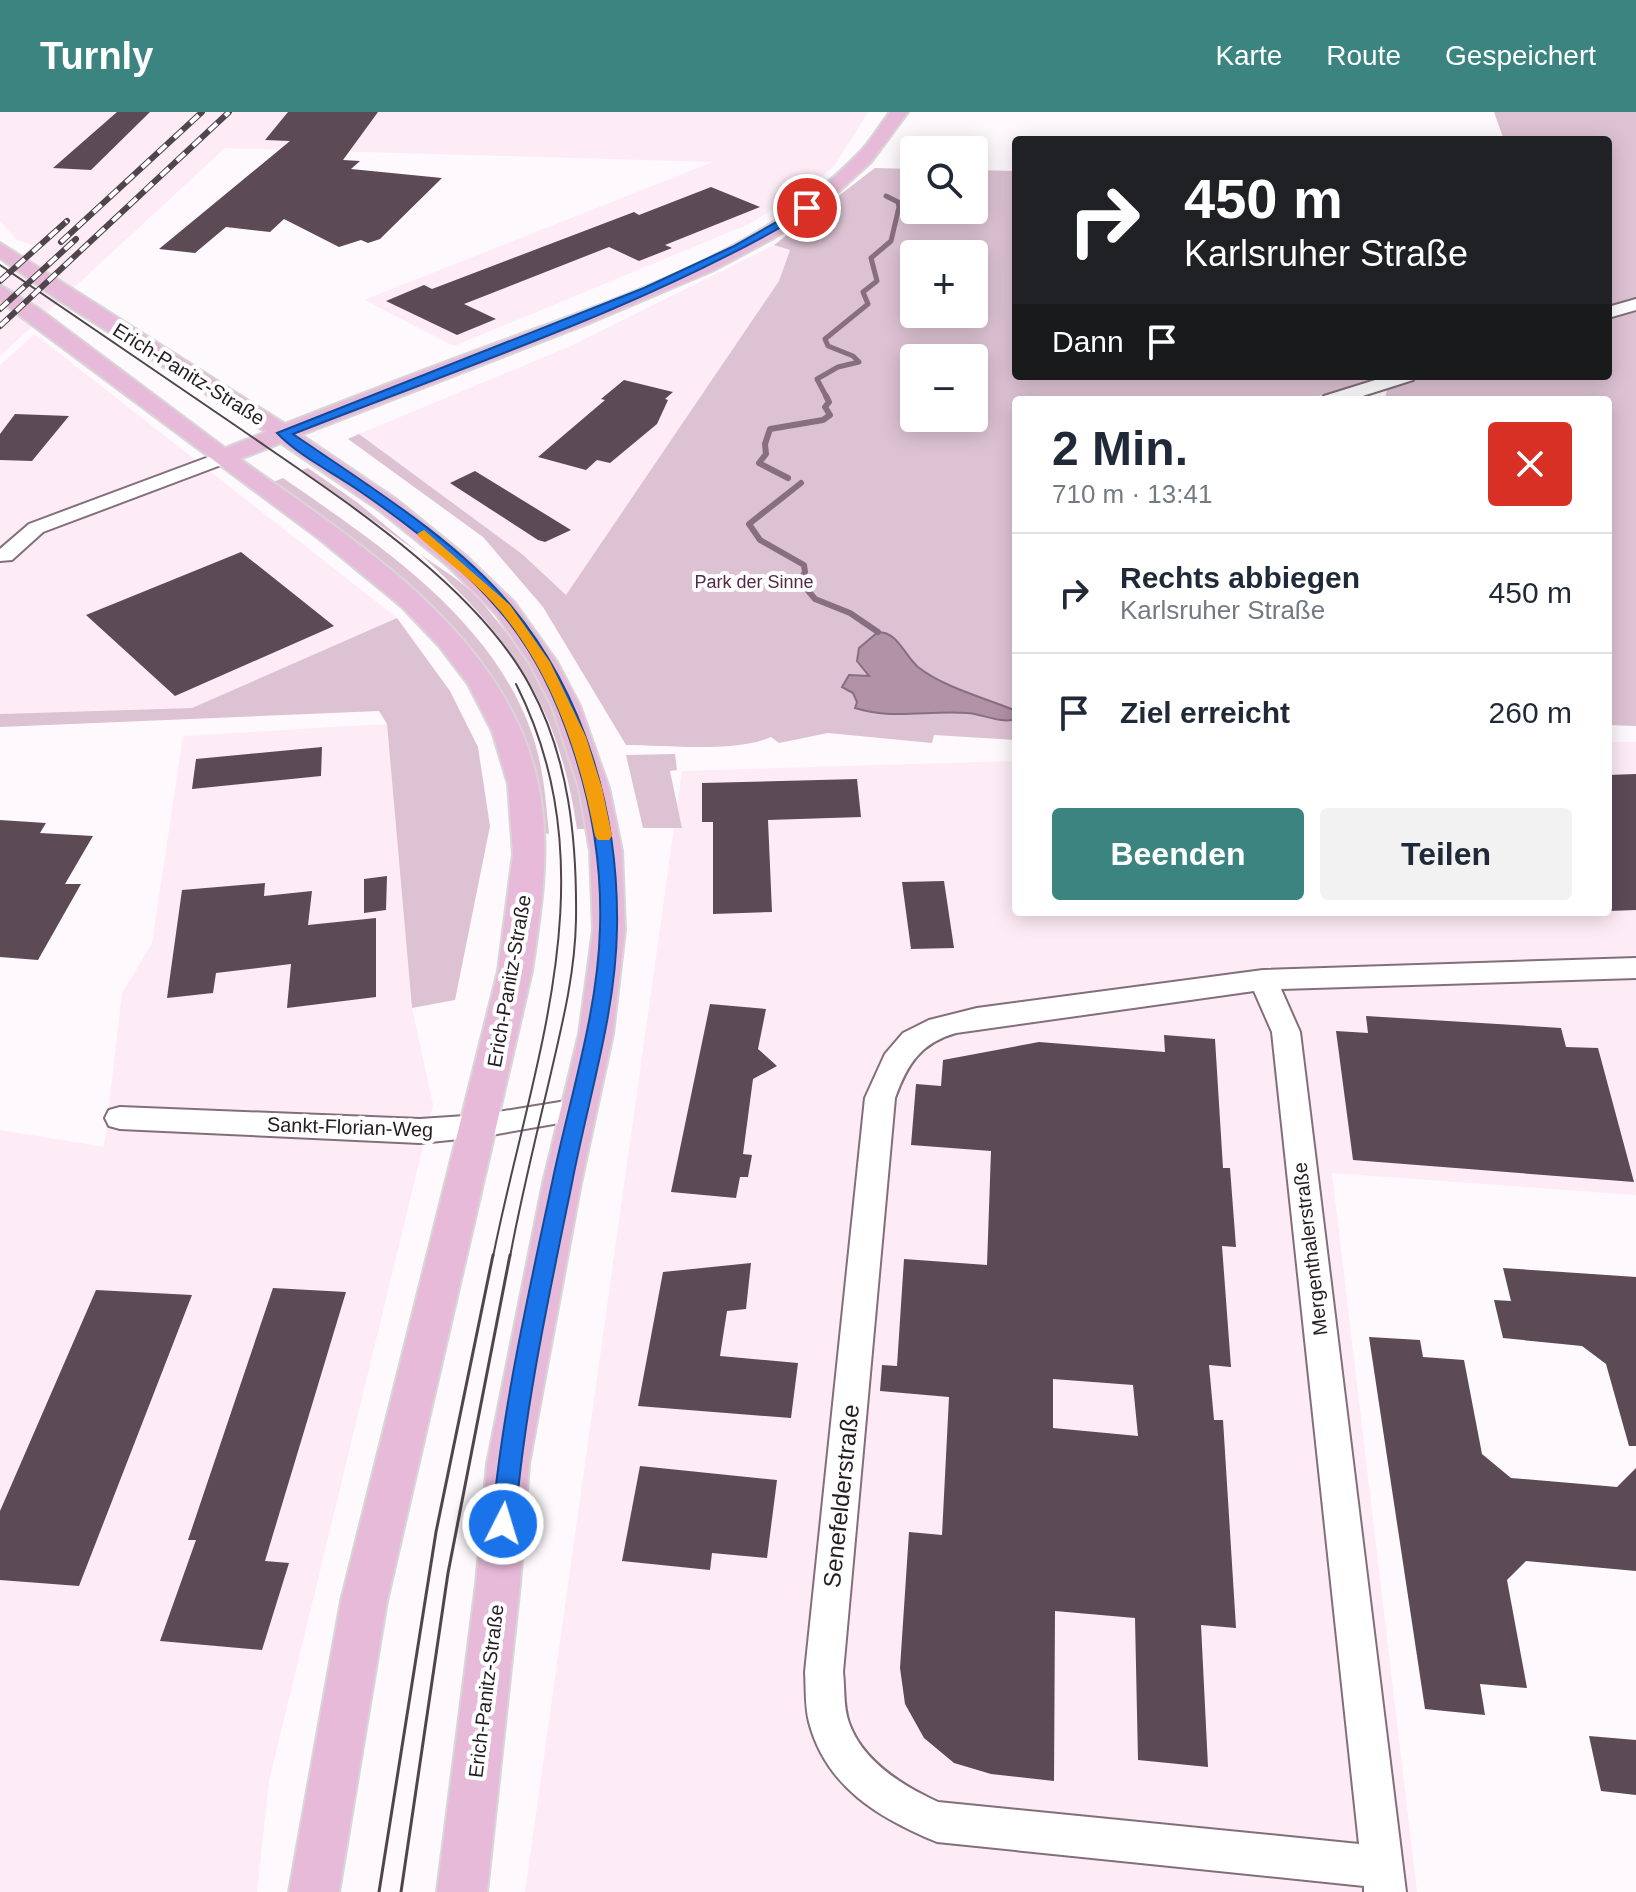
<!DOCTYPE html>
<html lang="de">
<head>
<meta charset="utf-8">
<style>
  :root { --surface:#fff; --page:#f2f2f3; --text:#1f2937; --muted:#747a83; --line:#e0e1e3; --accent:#3c847f }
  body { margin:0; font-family:Arial,sans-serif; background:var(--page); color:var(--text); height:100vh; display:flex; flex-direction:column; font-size:30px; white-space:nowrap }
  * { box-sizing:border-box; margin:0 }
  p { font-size:26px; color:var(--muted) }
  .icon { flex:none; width:44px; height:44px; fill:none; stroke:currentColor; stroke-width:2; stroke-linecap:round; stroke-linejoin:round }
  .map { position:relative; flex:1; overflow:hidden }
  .sheet { position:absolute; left:1012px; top:284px; width:600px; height:520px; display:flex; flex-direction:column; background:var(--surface); border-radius:8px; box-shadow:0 4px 20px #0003 }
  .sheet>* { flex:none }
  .guide { position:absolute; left:1012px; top:24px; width:600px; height:244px; border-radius:8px; box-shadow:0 4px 20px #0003; background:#202124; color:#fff; overflow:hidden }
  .buttons { position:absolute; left:900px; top:24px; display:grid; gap:16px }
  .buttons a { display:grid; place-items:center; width:88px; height:88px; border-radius:8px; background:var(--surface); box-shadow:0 4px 20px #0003; font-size:40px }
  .pin { position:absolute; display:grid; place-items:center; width:68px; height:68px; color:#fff; margin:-34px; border:4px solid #fff; border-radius:50%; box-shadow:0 2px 8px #0007 }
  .me { position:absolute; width:88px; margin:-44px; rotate:5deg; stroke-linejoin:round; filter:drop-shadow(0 0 6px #0008) }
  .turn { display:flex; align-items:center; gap:28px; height:168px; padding:0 40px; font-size:36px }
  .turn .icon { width:104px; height:104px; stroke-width:2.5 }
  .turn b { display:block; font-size:56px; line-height:68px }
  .then { display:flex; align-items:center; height:76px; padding:0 40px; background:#0003; gap:16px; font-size:30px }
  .round { display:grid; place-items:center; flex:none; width:84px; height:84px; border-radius:8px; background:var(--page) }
  .summary { display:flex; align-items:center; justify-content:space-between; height:136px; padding:0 40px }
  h1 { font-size:48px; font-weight:800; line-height:60px }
  .button { display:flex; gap:16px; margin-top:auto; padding:16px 40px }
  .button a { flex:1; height:92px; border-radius:8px; background:var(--accent); color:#fff; font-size:32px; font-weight:800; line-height:92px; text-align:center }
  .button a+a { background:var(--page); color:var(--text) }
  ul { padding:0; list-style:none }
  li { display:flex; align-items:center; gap:24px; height:120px; padding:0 40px; border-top:2px solid var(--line) }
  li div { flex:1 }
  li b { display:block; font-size:30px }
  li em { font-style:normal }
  header { display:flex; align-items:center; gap:48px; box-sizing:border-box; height:112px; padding:0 40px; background:var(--accent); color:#fff }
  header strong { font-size:38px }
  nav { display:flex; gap:44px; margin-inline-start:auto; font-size:28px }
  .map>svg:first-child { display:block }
</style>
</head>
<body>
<header>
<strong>Turnly</strong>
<nav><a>Karte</a><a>Route</a><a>Gespeichert</a></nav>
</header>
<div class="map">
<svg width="1636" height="1780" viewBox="0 0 1636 1780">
  <rect width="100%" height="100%" fill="#fef9fc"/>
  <!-- built -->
  <path fill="#fdebf6" d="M0 0H868L835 53 812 73 749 112 454 234 364 188 713 50 225 36 0 244V163L33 133 17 128 0 109Z
    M774 133 790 138 779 169 566 484 522 442 359 322 571 234Z
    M35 222 397 506 192 596 0 602V253Z
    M387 612 412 896 433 993 269 1669 257 1780H0V1018L104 1035 122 882 152 831 183 624Z
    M1608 630H1636V1083L1332 1061 1417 1780H525L682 659 1016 649V800H1608Z"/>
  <!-- green -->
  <path fill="#ddc2d3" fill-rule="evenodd" d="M1494 0H1636V186L1608 195V28H1504Z
    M875 56 914 57V98H974V58L1016 59V264H1383L1306 288H1016V628L934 623 932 631 828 621 779 631 771 625C735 641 667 633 626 633L543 495 483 425 348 327 359 322 522 442 566 483 779 169 790 138 774 133ZM914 142H974V202H914ZM914 246H974V306H914Z
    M1636 198V614L1608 613V288H1385L1387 277 1429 264H1608V207Z
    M308 356 358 391 419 441 302 358Z
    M283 366C381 434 498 510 535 631 544 661 546 692 549 722L545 721C539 688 534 652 521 621 476 506 367 440 271 371Z
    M420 442C435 453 451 462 465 474 478 484 488 498 498 510 550 574 572 638 587 717H577C559 593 511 526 420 442Z
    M397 506 450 579 478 635 490 714 455 888 412 896 387 612 379 599 0 615V602L192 596Z
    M675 642 677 658 670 659 682 716H643L626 643Z"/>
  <!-- water -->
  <path fill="#b292a7" stroke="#886f7f" stroke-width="2" d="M878 520C898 520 904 543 918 555 943 575 985 586 1014 598L1016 607C1001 612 983 602 967 601 928 598 893 608 855 596L857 590 853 581 842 575 849 563 869 564 857 549 859 536Z"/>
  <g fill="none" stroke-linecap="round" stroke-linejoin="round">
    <!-- stream-far1 -->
    <path stroke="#886f7f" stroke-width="5" d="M827 286 817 267 838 255 859 250 853 244 828 234 825 227 868 192 863 180 877 169 871 146 891 129 899 95 898 90 886 84"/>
    <!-- stream -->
    <path stroke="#886f7f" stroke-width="6" d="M788 366 759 351 766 342 765 332 770 317 823 308 830 303 825 295 829 290 826 284
      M801 371 749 412 760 428 804 453 805 460 800 469 815 487 850 501 878 520"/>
  </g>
  <!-- building -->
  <path fill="#5c4a55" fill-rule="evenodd" d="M117 0H150L91 58 53 56Z
    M288 0H378L343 48 360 49 351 57 442 66 380 127 368 131 361 128 339 135 284 107 270 120 226 115 195 141 159 137 290 29 265 28Z
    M711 75 760 95 665 133 672 136 639 149 609 135 464 192 496 207 457 223 386 189 424 173 432 177 634 100 639 103Z
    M624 268 673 280 665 287 668 288 657 312 610 351 597 348 586 358 538 345 605 288 601 287Z
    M15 302 69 304 32 349 0 348V322Z
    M475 359 571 418 545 430 538 428 450 371Z
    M241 440 334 514 175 584 86 503Z
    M322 635 321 664 192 677 196 647Z
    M1636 662V798L1608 799V663Z
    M857 667 861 705 768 708 772 800 713 802V710H702V671Z
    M0 708 46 711 40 721 93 724 65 772H81L38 848 0 845Z
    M387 764 386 798 364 801V767Z
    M944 769 954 836 911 837 902 770Z
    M265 771 264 784 312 779 308 813 376 806V885L287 896 291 852 216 861 213 881 167 886 182 778Z
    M710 892 766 897 758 937 777 954 753 967 743 1042 752 1043 748 1065H740L736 1086 671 1080Z
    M1366 904 1561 916 1566 935 1598 936 1634 1070 1353 1048 1336 919 1368 921Z
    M1164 923 1215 927 1223 1056H1230L1236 1135 1222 1134 1231 1255 1209 1253 1214 1308H1223L1236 1516 1201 1513 1208 1655 1138 1648 1135 1506 1055 1499 1054 1669 991 1662 954 1651 924 1626 905 1592 900 1556 909 1420 942 1423 949 1285 880 1279 882 1253 897 1254 904 1147 987 1153 991 1039 911 1033 916 972 941 974 943 948 1039 930 1165 940ZM1053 1267 1133 1273 1138 1324 1053 1316Z
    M751 1151 746 1197 727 1199 720 1244 798 1251 791 1306 638 1294 663 1160Z
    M1503 1156 1636 1165V1334H1629L1606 1252 1582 1234 1503 1226 1494 1188 1511 1189Z
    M273 1176 346 1180 265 1449 289 1451 262 1538 160 1529 196 1428H188Z
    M96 1178 192 1183 79 1474 0 1468V1399Z
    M1369 1225 1420 1228 1423 1245 1464 1248 1482 1342 1511 1366 1617 1375 1636 1356V1459L1526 1449 1507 1468 1527 1576 1480 1572 1485 1603 1425 1597Z
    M640 1354 777 1368 767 1446 712 1441 710 1458 622 1449Z
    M1589 1624 1636 1628V1683L1601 1679Z"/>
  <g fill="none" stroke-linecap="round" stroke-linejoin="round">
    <defs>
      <path id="minor" d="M1636 187V198L1608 206V195Z
        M1388 264H1416L1413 268 1350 288H1322L1324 284Z
        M222 340 232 346 229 350 43 420 12 448 0 449V437L29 412Z
        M1636 846V866L1281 877 1300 920 1406 1780H1364V1774L937 1730C879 1706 826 1675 809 1610 805 1594 806 1577 805 1560L865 986 885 942 903 921 929 908 977 896 1263 858ZM1254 879 1272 920 1359 1732 938 1690C903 1674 863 1650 849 1611 843 1595 845 1576 843 1560L895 986C907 953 920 931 956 921Z
        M578 987 588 990 593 998 588 1006 480 1025 420 1031 120 1017 109 1014 105 1006 109 998 120 995 420 1007 480 1003Z"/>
      <path id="major" d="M890 0H908L871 50 826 91 772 127 712 159 587 212 301 323 397 388 466 444 514 490 557 550 580 594 609 676 622 739 625 818 613 922 581 1071 529 1352 520 1472 487 1780H437L476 1472 487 1352 543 1071 579 922 593 818 590 739 579 676 552 594 529 550 496 502 448 454 379 398 281 331 240 347C363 435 521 530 542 695 549 750 540 805 532 859L387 1489 339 1780H289L341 1489 498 859 513 742 508 672 492 619 468 572 439 534 402 495 318 426 0 189V173L38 196 225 336 266 320 57 187 0 146V131L285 312C357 284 428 256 500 230 623 184 763 140 857 43 870 31 879 14 890 0Z"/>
    </defs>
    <!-- minor casing -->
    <use href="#minor" stroke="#826f7b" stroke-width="4"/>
    <!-- major casing -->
    <use href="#major" stroke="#d8d6d7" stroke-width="4"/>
    <!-- minor -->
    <use href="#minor" fill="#fff" fill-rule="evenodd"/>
    <!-- major -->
    <use href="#major" fill="#e8bad9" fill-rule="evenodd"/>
    <!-- tram-far1 -->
    <path stroke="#4e464b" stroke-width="2" d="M0 153C81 208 161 263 242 318 336 383 476 472 530 574 569 646 577 727 576 808 575 862 562 913 550 965 536 1025 521 1085 510 1145
      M493 1145C531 953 612 762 516 572"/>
    <!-- tram -->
    <path stroke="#4e464b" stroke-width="3" d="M379 1780 436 1420 493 1143
      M401 1780 448 1461 510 1143"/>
    <defs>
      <path id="rail" d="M61 130 202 0
        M0 169 67 109
        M0 197 76 127
        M0 214 229 0"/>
    </defs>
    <!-- rail casing -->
    <use href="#rail" stroke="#4e464b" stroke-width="6"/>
    <!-- rail -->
    <use href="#rail" stroke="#fff" stroke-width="4" stroke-dasharray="11" stroke-linecap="butt"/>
  </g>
  <!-- route -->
  <path fill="#1a73e8" stroke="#114b97" stroke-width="2" d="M807 93 813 96 811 98C649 194 468 253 293 322 364 371 456 427 511 494 585 583 619 701 617 816 616 901 588 987 572 1071 549 1183 524 1298 515 1412L512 1420 503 1423 495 1420 492 1412C502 1298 528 1184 552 1071 569 988 598 901 600 816 602 753 592 693 572 634 556 585 533 537 499 498 460 452 408 412 358 378 332 360 299 344 277 321L644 176 732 135Z"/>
  <!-- slow -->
  <path fill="#f59e0b" d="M424 418 510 493 550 550 586 625 602 676 612 724 609 728H598L595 724C580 644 553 563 501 500 478 472 446 449 419 425L417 422Z"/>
  <g text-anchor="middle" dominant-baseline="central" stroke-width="8" stroke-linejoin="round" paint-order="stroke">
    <!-- far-park labels -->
    <g font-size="18" fill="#542847" stroke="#fff">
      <text x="754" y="470">Park der Sinne</text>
    </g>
    <!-- street labels -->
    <g font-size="20" fill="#251d22" stroke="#fff">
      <text transform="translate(189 262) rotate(32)">Erich-Panitz-Straße</text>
      <text transform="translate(509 869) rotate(-80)">Erich-Panitz-Straße</text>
      <text transform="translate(350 1015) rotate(2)">Sankt-Florian-Weg</text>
      <text transform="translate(1310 1137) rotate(-97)">Mergenthalerstraße</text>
      <text transform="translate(486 1579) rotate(-83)">Erich-Panitz-Straße</text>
    </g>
    <!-- near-street labels -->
    <g font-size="24" fill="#251d22" stroke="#fff">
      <text transform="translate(841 1384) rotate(-84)">Senefelderstraße</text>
    </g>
  </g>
</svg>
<div class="buttons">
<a><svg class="icon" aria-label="search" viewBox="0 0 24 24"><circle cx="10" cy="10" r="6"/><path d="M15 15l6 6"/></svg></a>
<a>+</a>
<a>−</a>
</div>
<div class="pin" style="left:807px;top:96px;background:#d93025"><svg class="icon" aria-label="arrive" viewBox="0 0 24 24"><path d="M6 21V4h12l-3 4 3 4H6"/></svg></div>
<svg class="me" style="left:503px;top:1412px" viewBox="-20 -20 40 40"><circle r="17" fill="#1a73e8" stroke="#fff" stroke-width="3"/><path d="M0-11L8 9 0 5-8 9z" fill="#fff"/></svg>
<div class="guide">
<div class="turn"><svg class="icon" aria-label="right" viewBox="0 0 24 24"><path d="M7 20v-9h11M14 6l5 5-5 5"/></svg><div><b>450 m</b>Karlsruher Straße</div></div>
<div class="then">Dann<svg class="icon" aria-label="arrive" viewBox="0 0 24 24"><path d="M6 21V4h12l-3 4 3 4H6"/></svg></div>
</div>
<section class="sheet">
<div class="summary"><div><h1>2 Min.</h1><p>710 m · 13:41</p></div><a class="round" style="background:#d93025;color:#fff"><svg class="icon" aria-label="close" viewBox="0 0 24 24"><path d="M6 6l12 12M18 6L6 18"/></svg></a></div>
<ul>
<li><svg class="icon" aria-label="right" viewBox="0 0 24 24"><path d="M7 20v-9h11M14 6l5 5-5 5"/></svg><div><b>Rechts abbiegen</b><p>Karlsruher Straße</p></div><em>450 m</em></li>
<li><svg class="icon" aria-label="arrive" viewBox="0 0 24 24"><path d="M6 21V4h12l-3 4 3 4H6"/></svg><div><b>Ziel erreicht</b></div><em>260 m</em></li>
</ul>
<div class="button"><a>Beenden</a><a>Teilen</a></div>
</section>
</div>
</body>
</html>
